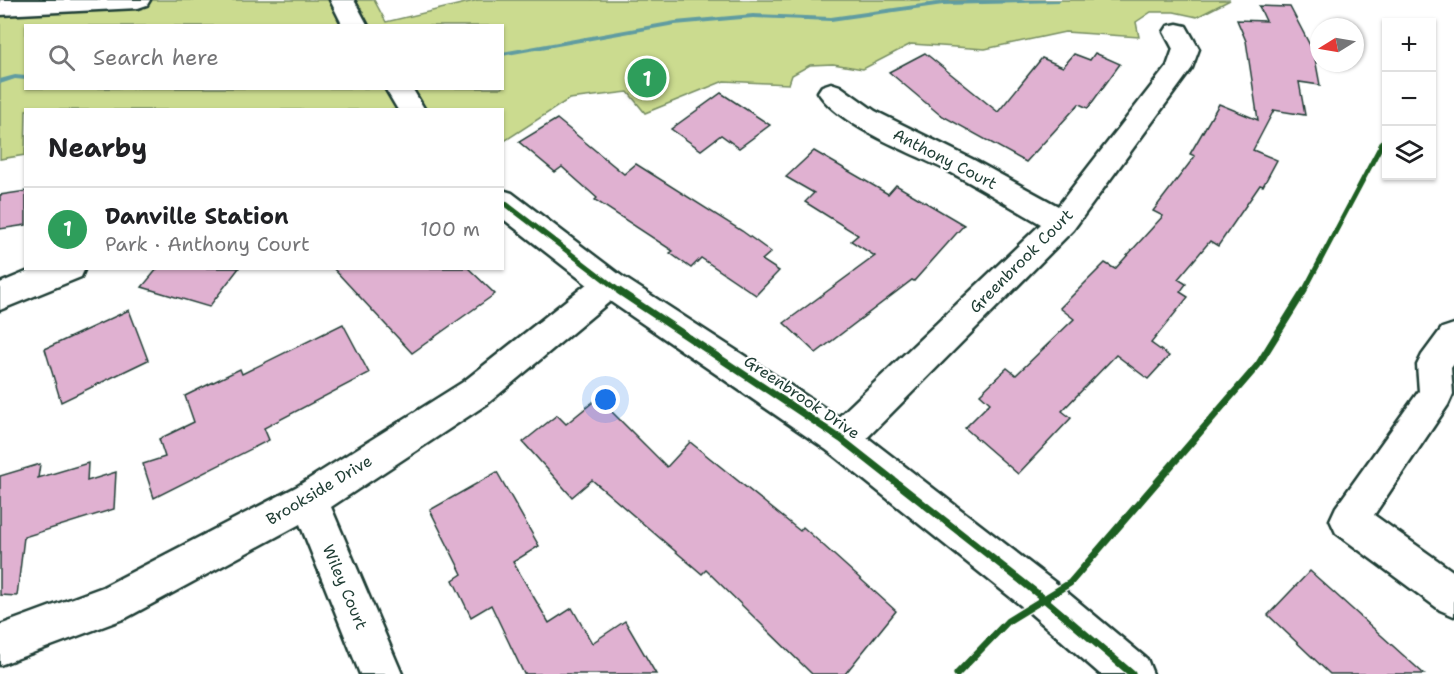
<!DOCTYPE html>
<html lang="en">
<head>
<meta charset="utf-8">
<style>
  :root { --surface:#fff; --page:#f6f6f6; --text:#202124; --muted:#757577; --line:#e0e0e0; --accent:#1f3d34 }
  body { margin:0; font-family:"Shantell Sans",sans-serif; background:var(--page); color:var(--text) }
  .controls { position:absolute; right:18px; top:18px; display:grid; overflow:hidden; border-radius:0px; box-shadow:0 2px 4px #0004 }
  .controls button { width:54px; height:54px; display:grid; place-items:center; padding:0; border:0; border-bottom:2px solid var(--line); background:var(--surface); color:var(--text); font:30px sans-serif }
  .compass { position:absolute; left:1310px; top:18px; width:54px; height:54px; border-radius:50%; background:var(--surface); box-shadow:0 2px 4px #0004; rotate:259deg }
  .you { position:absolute; left:606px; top:400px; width:21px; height:21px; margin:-15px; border:4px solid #fff; border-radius:50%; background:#1a73e8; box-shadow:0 0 0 9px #1a73e833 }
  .badge { display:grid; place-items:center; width:39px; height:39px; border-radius:50%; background:var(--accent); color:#fff; font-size:20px; font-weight:700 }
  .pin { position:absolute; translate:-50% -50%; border:3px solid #fff; box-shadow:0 2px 6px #0006 }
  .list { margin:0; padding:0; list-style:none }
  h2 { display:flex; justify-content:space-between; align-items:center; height:78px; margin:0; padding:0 24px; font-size:26px }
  h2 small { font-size:20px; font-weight:400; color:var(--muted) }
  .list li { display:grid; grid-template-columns:39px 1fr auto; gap:18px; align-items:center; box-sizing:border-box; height:84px; padding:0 24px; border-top:2px solid var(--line) }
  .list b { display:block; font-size:22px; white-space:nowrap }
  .list p { margin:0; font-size:20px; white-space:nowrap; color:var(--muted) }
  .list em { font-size:20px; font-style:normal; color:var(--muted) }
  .icon { flex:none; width:33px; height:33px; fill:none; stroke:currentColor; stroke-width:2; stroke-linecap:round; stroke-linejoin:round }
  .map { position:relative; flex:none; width:1454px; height:674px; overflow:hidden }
  .search { position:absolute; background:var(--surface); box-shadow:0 2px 4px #0004; left:24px; top:24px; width:480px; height:66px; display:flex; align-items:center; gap:15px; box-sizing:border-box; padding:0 21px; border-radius:0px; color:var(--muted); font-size:22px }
  .panel { position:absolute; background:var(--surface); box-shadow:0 2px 4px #0004; left:24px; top:108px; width:480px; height:162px; border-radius:0px }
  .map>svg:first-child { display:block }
  .green { fill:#cbdb8f; stroke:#758c62; stroke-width:1.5; fill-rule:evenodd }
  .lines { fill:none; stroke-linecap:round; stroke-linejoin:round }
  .stream { fill:#609ca1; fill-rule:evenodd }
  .building { fill:#e0b1d1; stroke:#1f3d34; stroke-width:1.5 }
  .street-casing { stroke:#1f3d34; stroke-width:5 }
  .secondary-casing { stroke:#1f3d34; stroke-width:5 }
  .street { fill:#fff; fill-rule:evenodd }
  .secondary { fill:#fff; fill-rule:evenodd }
  .cycleway-far1-casing { stroke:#fff; stroke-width:8 }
  .cycleway-casing { stroke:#fff; stroke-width:10 }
  .cycleway-far1 { stroke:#1b5e20; stroke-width:5 }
  .cycleway { stroke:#1b5e20; stroke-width:7 }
  .labels { text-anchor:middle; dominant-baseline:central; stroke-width:4.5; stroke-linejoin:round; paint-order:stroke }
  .street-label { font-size:16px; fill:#1f3d34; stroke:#fff }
</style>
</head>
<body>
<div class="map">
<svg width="1454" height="674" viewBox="0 0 1454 674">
  <rect width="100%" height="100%" fill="#fff"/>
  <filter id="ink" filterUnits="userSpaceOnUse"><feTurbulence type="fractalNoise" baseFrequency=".0167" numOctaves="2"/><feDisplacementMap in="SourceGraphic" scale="12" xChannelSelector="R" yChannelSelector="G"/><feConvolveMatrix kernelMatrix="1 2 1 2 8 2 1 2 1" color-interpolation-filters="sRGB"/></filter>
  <g filter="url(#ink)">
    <path class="green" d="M0,0H374L386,22L478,0H1230L1197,17L1174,12H1151L1136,22L1139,37L1065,32L985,49L911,44L863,69L833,64L810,65L792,75L789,84L724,81L645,113L628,92L569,99L503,142L502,110H26L25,155L0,159ZM26,26H502V88H26Z"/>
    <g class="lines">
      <g class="stream">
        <polygon points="979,0 1062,0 1059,2 943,5 831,21 753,18 675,25 502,56 502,52 675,21 753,14 831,17 943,1"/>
        <polygon points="15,75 26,76 26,80 15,79 0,84 0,79"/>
      </g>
    </g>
    <g class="building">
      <polygon points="1259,6 1290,7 1314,53 1320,85 1299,82 1305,115 1274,110 1253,150 1277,160 1263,186 1260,185 1218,246 1210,241 1178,279 1186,284 1180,292 1188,297 1151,343 1169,356 1148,379 1116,355 1062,411 1071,418 1018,474 965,428 990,403 980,394 1007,368 1016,375 1074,319 1060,308 1105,263 1115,269 1163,216 1153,211 1195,156 1190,154 1219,104 1258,120 1246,41 1237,20 1266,21"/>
      <polygon points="925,53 998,112 1042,58 1063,67 1074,54 1090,60 1095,53 1120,64 1088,108 1079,104 1026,162 939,114 889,72"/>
      <polygon points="721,93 770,125 739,148 721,135 701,150 671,129"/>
      <polygon points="557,119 624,174 636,164 742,231 771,252 762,260 779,271 756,295 701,258 691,268 670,253 673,251 595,200 597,198 562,167 555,172 519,142"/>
      <polygon points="814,151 888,194 896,185 964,225 914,281 912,280 816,353 784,323 875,256 851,241 858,235 805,202 814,193 786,177"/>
      <polygon points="26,191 26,225 0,229 0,195"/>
      <polygon points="158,268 239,268 209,307 142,287"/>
      <polygon points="333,268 468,268 495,294 412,353"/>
      <polygon points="129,310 148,360 61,402 45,349"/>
      <polygon points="343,324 369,373 264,428 269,440 154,498 143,464 165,457 159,439 194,422 185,396 240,369 242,374"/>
      <polygon points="598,398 667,467 690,442 800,531 803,527 896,611 845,674 812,674 706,570 702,574 592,480 572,497 523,442 557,415 566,424"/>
      <polygon points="88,463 87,481 116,472 114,509 24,537 17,596 0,595 0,476 40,464 38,478"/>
      <polygon points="497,472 539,546 513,562 549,623 572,608 592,643 625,621 656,674 524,674 491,605 471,617 453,580 462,574 430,510"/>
      <polygon points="1310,571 1424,674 1330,674 1268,615"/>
    </g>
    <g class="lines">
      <g class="street-casing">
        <g id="street">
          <polygon points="0,0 150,0 147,5 138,8 0,15"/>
          <path d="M1177,24L1186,26L1199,49L1192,68L1073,230L854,451L841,455L828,451L823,439L828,427L1041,224C1011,207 982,189 952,173C916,154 838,126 818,92L822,86L831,83L840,86L875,111L972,159L1058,206L1167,66L1173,49L1164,32L1168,26Z"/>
          <polygon points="36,268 85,268 81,277 0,310 0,283"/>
          <polygon points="609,271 620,275 625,284 620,293 487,404 331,507 402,674 360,674 300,524 126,618 0,665 0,625 103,587 296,487 463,382 598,275"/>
          <polygon points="1454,324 1454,364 1451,368 1453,394 1448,405 1374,515 1454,572 1454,616 1440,610 1336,533 1330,520 1336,507 1419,391 1417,365 1422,355 1442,328"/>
        </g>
      </g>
      <g class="secondary-casing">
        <g id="secondary">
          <polygon points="330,0 354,0 368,26 343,26"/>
          <polygon points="385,88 412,88 425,110 398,110"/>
          <polygon points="502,190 512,193 620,275 854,427 1057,584 1147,659 1153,674 1100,674 1029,612 828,451 598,293 502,218"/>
        </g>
      </g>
      <use href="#street" class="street"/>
      <use href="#secondary" class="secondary"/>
      <g class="cycleway-far1-casing">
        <g id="cycleway-far1">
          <polyline points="502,201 622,293"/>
          <polyline points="1303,293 1386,136"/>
        </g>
      </g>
      <g class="cycleway-casing">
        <g id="cycleway">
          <polyline points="619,291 841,439 1043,598 1132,674"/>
          <polyline points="957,674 1008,621 1070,583 1258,365 1304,291"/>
        </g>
      </g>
      <use href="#cycleway-far1" class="cycleway-far1"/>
      <use href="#cycleway" class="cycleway"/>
    </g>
  </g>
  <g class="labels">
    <g class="street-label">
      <text transform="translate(945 159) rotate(27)">Anthony Court</text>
      <text transform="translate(1021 261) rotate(-45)">Greenbrook Court</text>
      <text transform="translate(802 397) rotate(34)">Greenbrook Drive</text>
      <text transform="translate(319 490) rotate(-31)">Brookside Drive</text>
      <text transform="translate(345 587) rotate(67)">Wiley Court</text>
    </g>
  </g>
</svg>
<div class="controls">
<button>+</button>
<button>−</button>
<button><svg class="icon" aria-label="layers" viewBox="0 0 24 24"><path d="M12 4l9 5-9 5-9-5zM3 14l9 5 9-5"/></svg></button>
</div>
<svg class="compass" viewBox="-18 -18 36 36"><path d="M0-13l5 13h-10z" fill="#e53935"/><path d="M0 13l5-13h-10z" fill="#757577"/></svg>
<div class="you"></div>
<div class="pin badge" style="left:647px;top:78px;background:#2e9e5b">1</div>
<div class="search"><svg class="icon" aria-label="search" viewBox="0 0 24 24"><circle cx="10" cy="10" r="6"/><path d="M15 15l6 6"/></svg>Search here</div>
<section class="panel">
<h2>Nearby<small></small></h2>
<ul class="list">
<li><span class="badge" style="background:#2e9e5b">1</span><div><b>Danville Station</b><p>Park · Anthony Court</p></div><em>100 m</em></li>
</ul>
</section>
</div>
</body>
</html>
